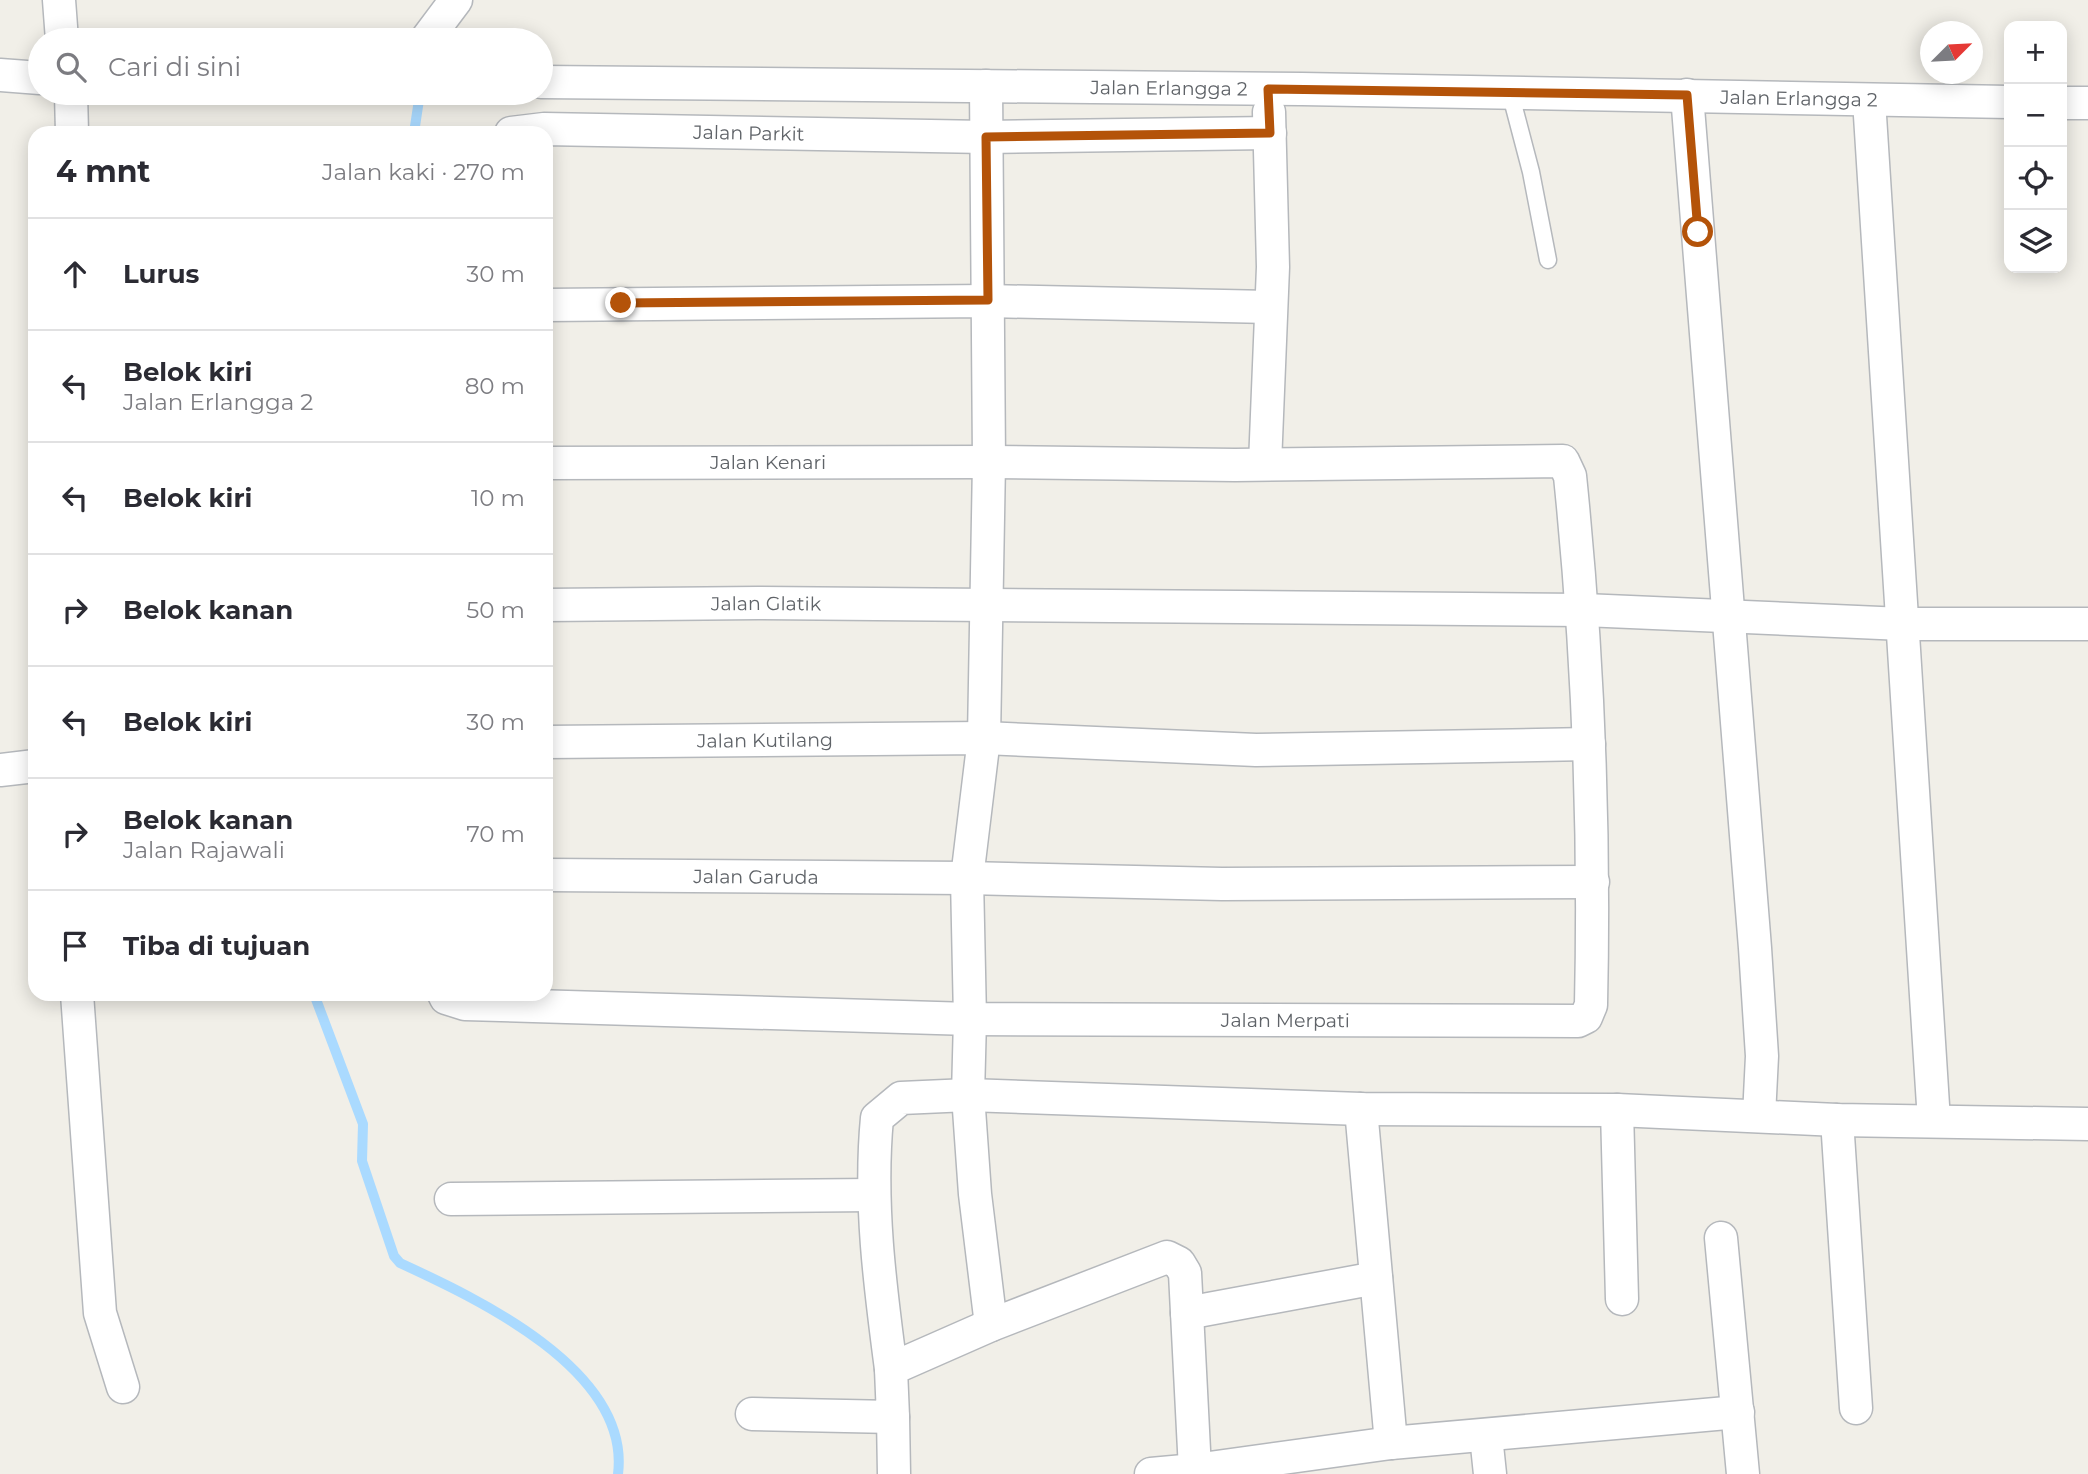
<!DOCTYPE html>
<html lang="id">
<head>
<meta charset="utf-8">
<style>
  :root { --surface:#fff; --page:#f2f2f3; --text:#2b2b33; --muted:#7c7c81; --line:#e1e1e2 }
  body { margin:0; font-family:Montserrat,sans-serif; background:var(--page); color:var(--text) }
  .controls { position:absolute; right:21px; top:21px; display:grid; overflow:hidden; border-radius:14px; box-shadow:0 4px 18px #0003 }
  .controls button { width:63px; height:63px; display:grid; place-items:center; padding:0; border:0; border-bottom:2px solid var(--line); background:var(--surface); color:var(--text); font:35px sans-serif }
  .compass { position:absolute; left:1920px; top:21px; width:63px; height:63px; border-radius:50%; background:var(--surface); box-shadow:0 4px 18px #0003; rotate:66deg }
  .stop { position:absolute; width:21px; height:21px; margin:-16px; border:5px solid #b45309; border-radius:50%; background:#fff }
  .stop.end { background:#b45309; border-color:#fff; box-shadow:0 2px 7px #0008 }
  .list { margin:0; padding:0; list-style:none }
  h2 { display:flex; justify-content:space-between; align-items:center; height:91px; margin:0; padding:0 28px; font-size:30px }
  h2 small { font-size:23px; font-weight:400; color:var(--muted) }
  .list li { display:grid; grid-template-columns:46px 1fr auto; gap:21px; align-items:center; box-sizing:border-box; height:112px; padding:0 28px; border-top:2px solid var(--line) }
  .list b { display:block; font-size:26px; white-space:nowrap }
  .list p { margin:0; font-size:23px; white-space:nowrap; color:var(--muted) }
  .list em { font-size:23px; font-style:normal; color:var(--muted) }
  .icon { flex:none; width:38px; height:38px; fill:none; stroke:currentColor; stroke-width:2; stroke-linecap:round; stroke-linejoin:round }
  .map { position:relative; flex:none; width:2088px; height:1474px; overflow:hidden }
  .search { position:absolute; background:var(--surface); box-shadow:0 4px 18px #0003; left:28px; top:28px; width:525px; height:77px; display:flex; align-items:center; gap:18px; box-sizing:border-box; padding:0 24px; border-radius:38px; color:var(--muted); font-size:26px }
  .panel { position:absolute; background:var(--surface); box-shadow:0 4px 18px #0003; left:28px; top:126px; width:525px; height:875px; border-radius:21px }
  .map>svg:first-child { display:block }
  .lines { fill:none; stroke-linecap:round; stroke-linejoin:round }
  .stream { stroke:#aadaff; stroke-width:10 }
  .lane-casing { stroke:#b5b8bc; stroke-width:19 }
  .street-casing { stroke:#b5b8bc; stroke-width:35 }
  .lane { stroke:#fff; stroke-width:16 }
  .street { stroke:#fff; stroke-width:32 }
  .route { stroke:#b45309; stroke-width:9 }
  .labels { text-anchor:middle; dominant-baseline:central; stroke-width:6; stroke-linejoin:round; paint-order:stroke }
  .street-label { font-size:19px; fill:#5f6368; stroke:#fff }
</style>
</head>
<body>
<div class="map">
<svg width="2088" height="1474" viewBox="0 0 2088 1474">
  <rect width="100%" height="100%" fill="#f1efe8"/>
  <g class="lines">
    <g class="stream">
      <polyline points="414,133 420,93"/>
      <path d="M314,994L363,1124L362,1161L394,1256L400,1263C476,1298 631,1370 618,1474"/>
    </g>
    <g class="lane-casing">
      <polyline id="lane" points="1510,92 1531,172 1548,260"/>
    </g>
    <g class="street-casing">
      <g id="street">
        <polyline points="59,0 62,40"/>
        <polyline points="426,40 456,0"/>
        <polyline points="0,75 40,78"/>
        <path id="s1" d="M541,82L1302,89L2009,102"/>
        <polyline points="986,86 989,462 984,738 967,878 970,1019 968,1095 975,1194 991,1325"/>
        <polyline points="71,93 72,133"/>
        <polyline points="1687,95 1755,948 1762,1056 1759,1116"/>
        <polyline points="1869,100 1934,1121"/>
        <polyline points="2062,103 2088,103"/>
        <path id="s2" d="M511,133L544,129L986,137L1270,133"/>
        <polyline points="546,305 988,301 1270,307"/>
        <polyline points="1265,464 1273,267 1269,112"/>
        <path id="s3" d="M546,605L758,603L1584,610L1903,624H2088"/>
        <path id="s4" d="M546,742L984,738L1256,750L1589,744"/>
        <polyline points="0,770 35,766"/>
        <path id="s5" d="M546,875L967,878L1222,884L1593,882"/>
        <polyline points="77,994 100,1313 123,1387"/>
        <path id="s6" d="M444,994L446,998L465,1004L970,1019L1578,1021L1586,1017L1591,1005C1595,828 1588,652 1570,476L1563,461L1235,465L989,462L546,463"/>
        <polyline points="1361,1109 1391,1443"/>
        <polyline points="1617,1110 1622,1299"/>
        <polyline points="1837,1120 1856,1408"/>
        <polyline points="451,1199 873,1195"/>
        <polyline points="1721,1238 1743,1474"/>
        <polyline points="1187,1313 1376,1278"/>
        <path d="M891,1369C880,1286 869,1202 877,1118L901,1098L968,1095L1361,1109L1617,1110L1837,1120L2088,1124"/>
        <polyline points="752,1414 893,1417 891,1369 991,1325 1167,1257 1179,1263 1185,1273 1195,1470 1391,1443 1738,1412"/>
        <polyline points="893,1417 894,1474"/>
        <polyline points="1486,1436 1490,1474"/>
        <polyline points="1151,1474 1195,1470 1195,1474"/>
      </g>
    </g>
    <use href="#lane" class="lane"/>
    <use href="#street" class="street"/>
  </g>
  <g class="lines">
    <polyline class="route" points="621,303 988,300 986,137 1270,133 1268,89 1687,95 1698,232"/>
  </g>
  <g class="labels">
    <g class="street-label">
      <text stroke="none"><textPath href="#s1" startOffset="628">Jalan Erlangga 2</textPath></text>
      <text stroke="none"><textPath href="#s1" startOffset="1258">Jalan Erlangga 2</textPath></text>
      <text stroke="none"><textPath href="#s2" startOffset="238">Jalan Parkit</textPath></text>
      <text x="768" y="462">Jalan Kenari</text>
      <text stroke="none"><textPath href="#s3" startOffset="220">Jalan Glatik</textPath></text>
      <text stroke="none"><textPath href="#s4" startOffset="219">Jalan Kutilang</textPath></text>
      <text stroke="none"><textPath href="#s5" startOffset="210">Jalan Garuda</textPath></text>
      <text stroke="none"><textPath href="#s6" startOffset="845">Jalan Merpati</textPath></text>
    </g>
  </g>
</svg>
<div class="controls">
<button>+</button>
<button>−</button>
<button><svg class="icon" aria-label="locate" viewBox="0 0 24 24"><circle cx="12" cy="12" r="6"/><path d="M12 2v4M12 18v4M2 12h4M18 12h4"/></svg></button>
<button><svg class="icon" aria-label="layers" viewBox="0 0 24 24"><path d="M12 4l9 5-9 5-9-5zM3 14l9 5 9-5"/></svg></button>
</div>
<svg class="compass" viewBox="-18 -18 36 36"><path d="M0-13l5 13h-10z" fill="#e53935"/><path d="M0 13l5-13h-10z" fill="#7c7c81"/></svg>
<div class="stop" style="left:1698px;top:232px"></div>
<div class="stop end" style="left:621px;top:303px"></div>
<div class="search"><svg class="icon" aria-label="search" viewBox="0 0 24 24"><circle cx="10" cy="10" r="6"/><path d="M15 15l6 6"/></svg>Cari di sini</div>
<section class="panel">
<h2>4 mnt<small>Jalan kaki · 270 m</small></h2>
<ul class="list">
<li><svg class="icon" aria-label="ahead" viewBox="0 0 24 24"><path d="M12 20V5M6 11l6-6 6 6"/></svg><div><b>Lurus</b></div><em>30 m</em></li>
<li><svg class="icon" aria-label="left" viewBox="0 0 24 24"><path d="M17 20v-9H6M10 6l-5 5 5 5"/></svg><div><b>Belok kiri</b><p>Jalan Erlangga 2</p></div><em>80 m</em></li>
<li><svg class="icon" aria-label="left" viewBox="0 0 24 24"><path d="M17 20v-9H6M10 6l-5 5 5 5"/></svg><div><b>Belok kiri</b></div><em>10 m</em></li>
<li><svg class="icon" aria-label="right" viewBox="0 0 24 24"><path d="M7 20v-9h11M14 6l5 5-5 5"/></svg><div><b>Belok kanan</b></div><em>50 m</em></li>
<li><svg class="icon" aria-label="left" viewBox="0 0 24 24"><path d="M17 20v-9H6M10 6l-5 5 5 5"/></svg><div><b>Belok kiri</b></div><em>30 m</em></li>
<li><svg class="icon" aria-label="right" viewBox="0 0 24 24"><path d="M7 20v-9h11M14 6l5 5-5 5"/></svg><div><b>Belok kanan</b><p>Jalan Rajawali</p></div><em>70 m</em></li>
<li><svg class="icon" aria-label="arrive" viewBox="0 0 24 24"><path d="M6 21V4h12l-3 4 3 4H6"/></svg><div><b>Tiba di tujuan</b></div></li>
</ul>
</section>
</div>
</body>
</html>
